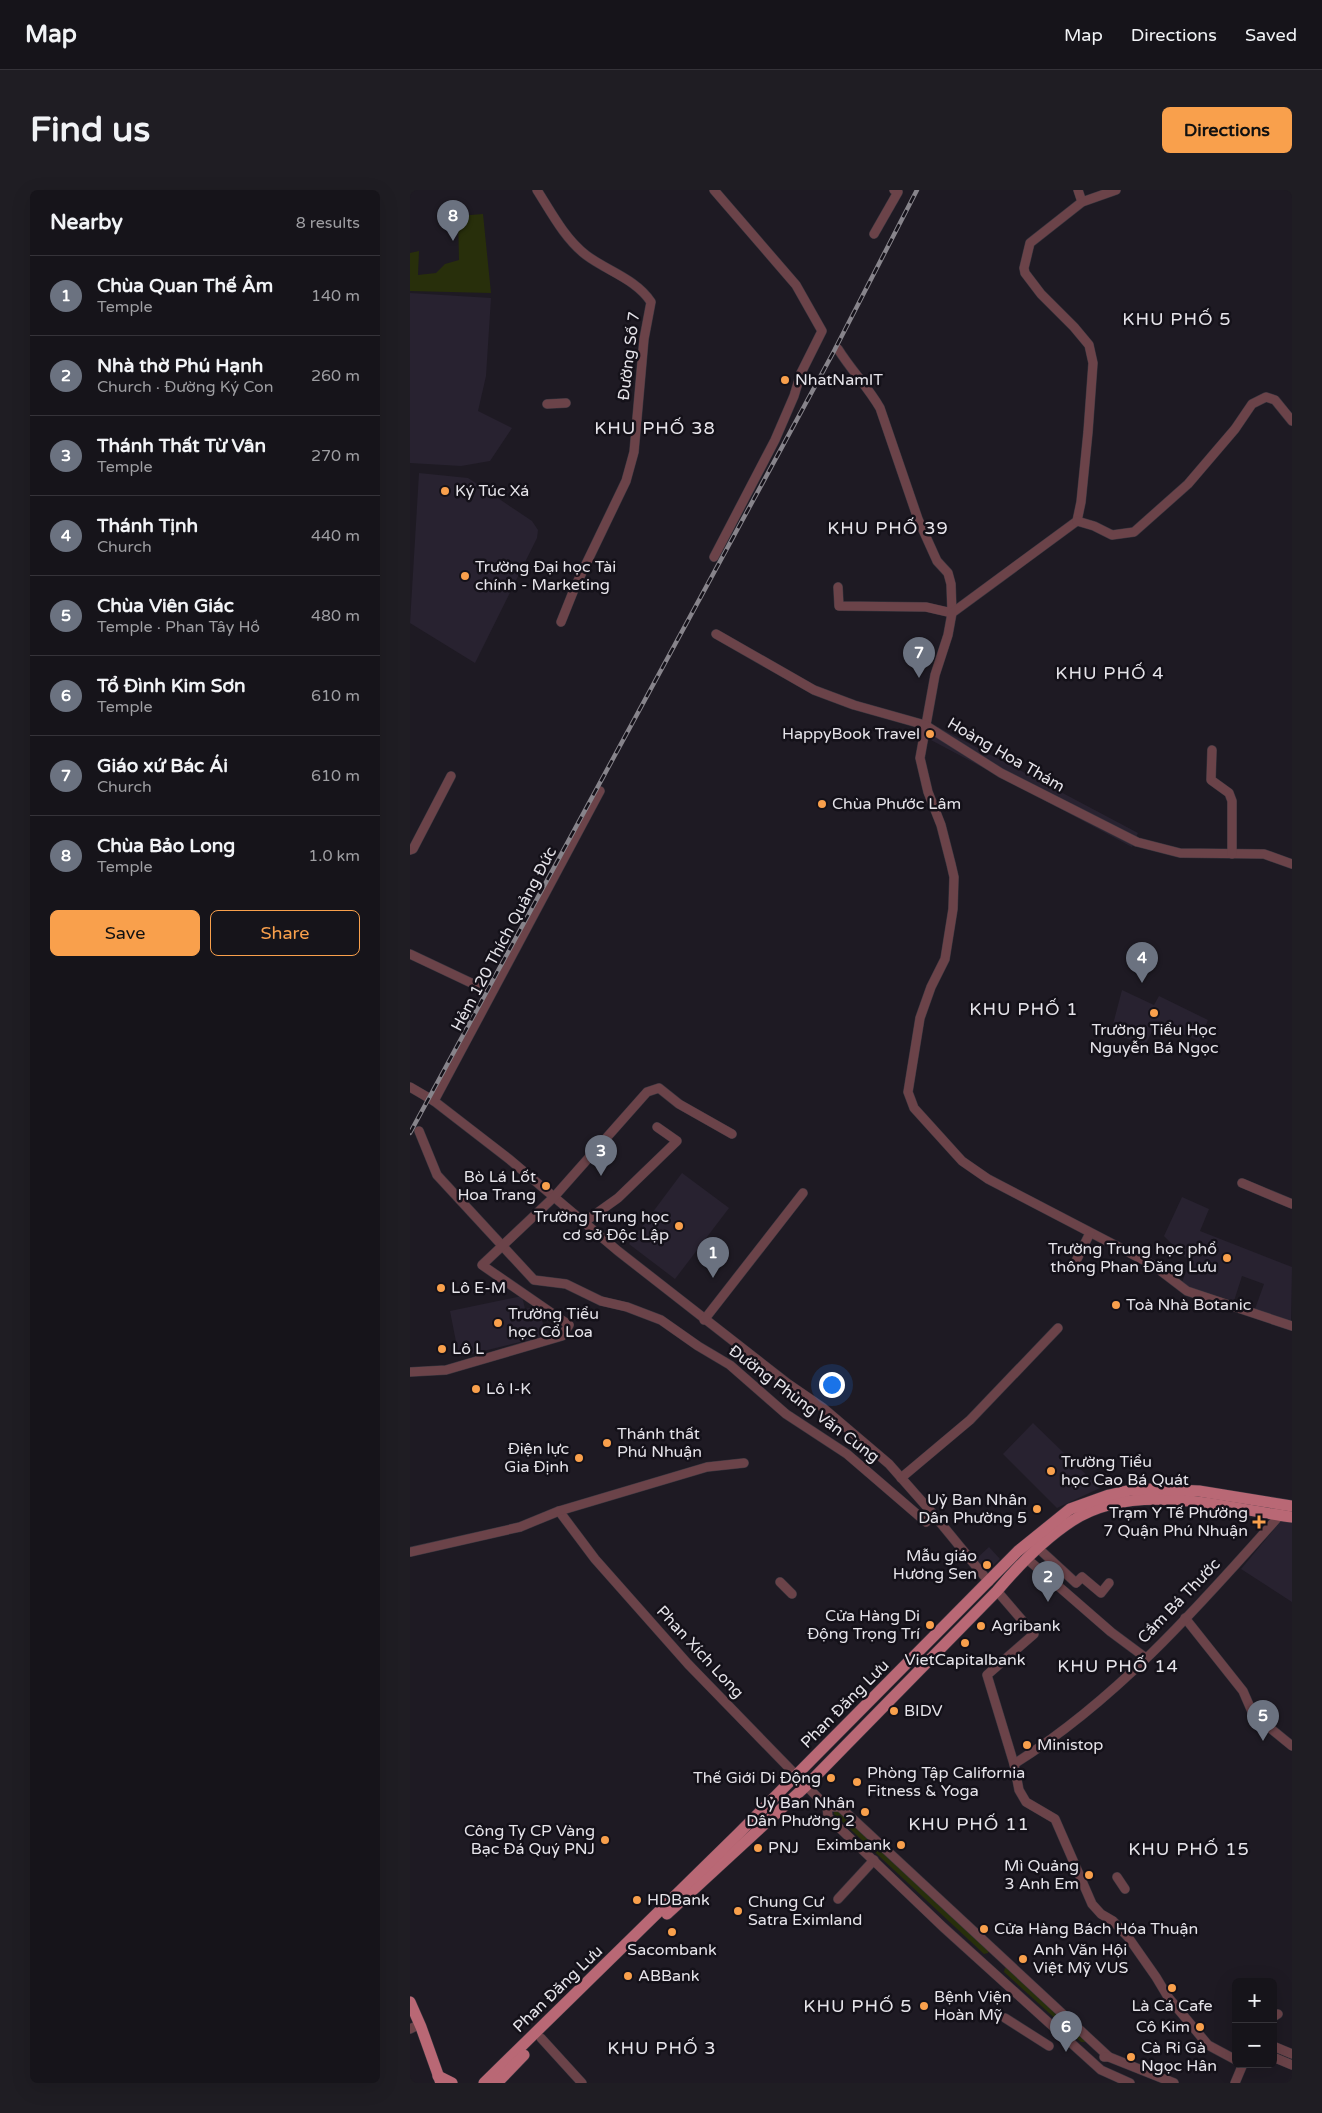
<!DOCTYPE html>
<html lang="en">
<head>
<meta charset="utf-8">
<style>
  :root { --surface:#16141a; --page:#1f1d23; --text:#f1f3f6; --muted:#9e9ea2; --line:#353339; --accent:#f9a04c }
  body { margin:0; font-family:"Varela Round",sans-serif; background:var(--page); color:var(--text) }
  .controls { position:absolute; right:15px; bottom:15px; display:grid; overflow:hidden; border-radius:8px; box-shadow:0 5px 20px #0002 }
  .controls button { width:45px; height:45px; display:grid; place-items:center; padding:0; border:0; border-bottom:1px solid var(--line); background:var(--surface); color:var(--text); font:25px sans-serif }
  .you { position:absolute; left:421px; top:1194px; width:18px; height:18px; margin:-12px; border:4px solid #fff; border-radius:50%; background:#1a73e8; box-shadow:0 0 0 8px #1a73e833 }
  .badge { display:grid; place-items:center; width:32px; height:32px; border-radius:50%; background:var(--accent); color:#fff; font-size:16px; font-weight:700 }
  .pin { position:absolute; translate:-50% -41px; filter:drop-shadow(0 1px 2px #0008) }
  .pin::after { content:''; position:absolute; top:26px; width:18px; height:15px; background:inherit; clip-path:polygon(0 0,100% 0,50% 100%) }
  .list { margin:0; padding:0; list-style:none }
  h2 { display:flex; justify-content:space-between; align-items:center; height:65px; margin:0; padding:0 20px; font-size:21px }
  h2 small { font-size:16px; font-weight:400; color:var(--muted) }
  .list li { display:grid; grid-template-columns:32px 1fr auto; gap:15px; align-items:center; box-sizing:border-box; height:80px; padding:0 20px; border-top:1px solid var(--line) }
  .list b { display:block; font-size:19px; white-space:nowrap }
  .list p { margin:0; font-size:16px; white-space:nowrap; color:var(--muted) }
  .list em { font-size:16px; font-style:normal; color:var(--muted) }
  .actions { display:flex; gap:10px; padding:15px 20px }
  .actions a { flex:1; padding:11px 0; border:1px solid var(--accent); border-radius:8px; text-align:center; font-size:18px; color:var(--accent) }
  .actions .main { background:var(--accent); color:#111 }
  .map { position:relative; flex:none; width:882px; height:1893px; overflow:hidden; border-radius:8px }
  header { display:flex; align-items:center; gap:30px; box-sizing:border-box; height:70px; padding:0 25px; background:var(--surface); border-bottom:1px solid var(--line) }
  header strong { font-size:24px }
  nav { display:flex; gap:28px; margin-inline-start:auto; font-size:18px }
  .intro { display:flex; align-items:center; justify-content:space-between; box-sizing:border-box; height:120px; padding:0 30px }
  h1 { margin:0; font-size:35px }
  .button { padding:12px 22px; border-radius:8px; background:var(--accent); color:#111; font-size:18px; font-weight:700 }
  main { display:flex; gap:30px; padding:0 30px }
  aside { flex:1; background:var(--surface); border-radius:8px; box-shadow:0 5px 20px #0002 }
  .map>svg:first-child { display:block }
  .built { fill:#282230 }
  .green { fill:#282f0b }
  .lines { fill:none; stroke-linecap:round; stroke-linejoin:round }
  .minor-casing { stroke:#3a363f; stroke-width:10 }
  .major-casing { stroke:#3a363f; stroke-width:12 }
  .minor { stroke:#6b4349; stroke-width:9 }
  .major { stroke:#b96875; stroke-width:11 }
  .rail-casing { stroke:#87848b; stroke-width:4.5 }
  .rail { stroke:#141119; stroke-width:2.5; stroke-dasharray:8; stroke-linecap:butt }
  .poi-dot { fill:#f9a04c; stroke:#141119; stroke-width:2 }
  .labels { text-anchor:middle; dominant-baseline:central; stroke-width:5; stroke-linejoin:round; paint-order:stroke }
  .street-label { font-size:16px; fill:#e6e4ea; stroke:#141119 }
  .poi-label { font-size:16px; fill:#e6e4ea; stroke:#141119; text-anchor:start }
  .neighbourhood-label { font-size:18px; letter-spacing:1px; fill:#e6e4ea; stroke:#141119 }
</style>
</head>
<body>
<header>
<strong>Map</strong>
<nav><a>Map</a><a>Directions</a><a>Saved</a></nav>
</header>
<div class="intro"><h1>Find us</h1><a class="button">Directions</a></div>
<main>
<aside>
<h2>Nearby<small>8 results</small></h2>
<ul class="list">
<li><span class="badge" style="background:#6b7280">1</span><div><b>Chùa Quan Thế Âm</b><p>Temple</p></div><em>140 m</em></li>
<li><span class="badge" style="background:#6b7280">2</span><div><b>Nhà thờ Phú Hạnh</b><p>Church · Đường Ký Con</p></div><em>260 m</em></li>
<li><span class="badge" style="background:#6b7280">3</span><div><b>Thánh Thất Từ Vân</b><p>Temple</p></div><em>270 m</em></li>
<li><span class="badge" style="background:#6b7280">4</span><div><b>Thánh Tịnh</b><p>Church</p></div><em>440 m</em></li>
<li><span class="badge" style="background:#6b7280">5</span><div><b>Chùa Viên Giác</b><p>Temple · Phan Tây Hồ</p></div><em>480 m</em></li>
<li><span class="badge" style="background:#6b7280">6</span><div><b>Tổ Đình Kim Sơn</b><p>Temple</p></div><em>610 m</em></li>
<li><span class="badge" style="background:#6b7280">7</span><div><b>Giáo xứ Bác Ái</b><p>Church</p></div><em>610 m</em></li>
<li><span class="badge" style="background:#6b7280">8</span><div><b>Chùa Bảo Long</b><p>Temple</p></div><em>1.0 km</em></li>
</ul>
<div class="actions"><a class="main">Save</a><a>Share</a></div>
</aside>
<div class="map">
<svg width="882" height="1893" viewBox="0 0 882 1893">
  <rect width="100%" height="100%" fill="#1e1a23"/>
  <g class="built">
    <polygon points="0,103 81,108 76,186 68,221 102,238 80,271 51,276 0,273"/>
    <polygon points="9,283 58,288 122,331 128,340 127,348 65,473 0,433"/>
    <polygon points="528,537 728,643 722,657 521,550"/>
    <polygon points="712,800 744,815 749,806 798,830 789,851 746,833 735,856 701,842"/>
    <polygon points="272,983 319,1018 265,1089 219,1054"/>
    <polygon points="772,1007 799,1019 790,1041 882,1077 881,1131 845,1119 854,1094 832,1086 824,1111 781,1098 772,1092 780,1072 754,1046"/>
    <polygon points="112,1106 115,1119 126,1117 138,1145 49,1167 40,1121"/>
    <polygon points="623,1233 690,1298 647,1318 593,1264"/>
    <polygon points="871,1331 882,1332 882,1412 831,1379"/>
    <polygon points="579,1357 590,1369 577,1381 566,1369"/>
  </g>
  <g class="green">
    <polygon points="73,24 81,103 0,101 0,63 9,61 8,85 26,83 35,74 49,70 48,26"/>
    <polygon points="427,1619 579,1761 578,1763 574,1764 424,1624 424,1621"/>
    <polygon points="595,1778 598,1778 676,1848 675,1852 671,1852 594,1782"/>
  </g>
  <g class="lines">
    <g class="minor-casing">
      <g id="minor">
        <path d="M127,0C141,22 155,49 176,65C197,81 226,89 241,112L234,149L224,262L216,291L165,397L151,432"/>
        <polyline points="668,0 672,12"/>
        <polyline points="464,44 488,2 484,0"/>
        <path d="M428,159C441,180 458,197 470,218L508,329L527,371L538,383L541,394L542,423L516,417L429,416L428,397"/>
        <polyline points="137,214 156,213"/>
        <polyline points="667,331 542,423 538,445 525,485 510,568 518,602 531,635 541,674 544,687 543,719 535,769 521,797 510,828 498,902 504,918 552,971 578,989 743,1075 777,1101 882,1136"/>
        <polyline points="667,331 671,312 678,242 683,173 679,155 664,137 631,104 615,83 614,78 620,53 672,12 706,0"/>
        <polyline points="667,331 684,336 702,345 724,342 778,294 825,239 842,214 856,207 865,210 882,231"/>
        <polyline points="304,367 365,250 384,206 391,183 412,141 386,95 304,0"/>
        <polyline points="306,444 404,500 444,515 515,535 591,583 727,652 770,663 854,664 882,674"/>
        <polyline points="802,560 801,590 819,603 822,611 822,664"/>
        <polyline points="0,660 3,659 41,586"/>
        <polyline points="0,764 74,799"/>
        <polyline points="0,897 24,911 99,969 208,1061 377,1193 412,1217 479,1274 524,1325 579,1392"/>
        <polyline points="24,911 190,601"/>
        <polyline points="9,941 27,985 124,1090 156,1094 191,1111 217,1117 251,1130 288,1156 320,1175 376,1224 437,1264 516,1332 524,1325"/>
        <polyline points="832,993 882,1014"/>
        <polyline points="173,1033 208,1008 267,951 247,937"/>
        <polyline points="663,1077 680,1043"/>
        <polyline points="294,1130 393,1003"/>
        <polyline points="0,1182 36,1180 152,1146 159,1135 72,1075 144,1007 237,902 249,898 269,914 322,944"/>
        <polyline points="491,1288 560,1230 648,1138"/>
        <polyline points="149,1321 185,1369 278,1474 417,1617 418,1627 533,1737 691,1880 720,1893"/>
        <polyline points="628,1358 666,1393 672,1387 691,1403 699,1393"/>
        <polyline points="0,1362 110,1337 149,1321 297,1277 334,1273"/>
        <polyline points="616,1368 701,1442 736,1468"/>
        <polyline points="370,1392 382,1404"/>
        <polyline points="587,1401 624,1444 577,1485 604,1574 609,1600 616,1612 645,1629 682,1714 691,1724 703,1731 718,1747 746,1787 758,1807 798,1855 826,1870"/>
        <polyline points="775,1428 833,1501 843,1524 882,1556"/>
        <path d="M604,1574C707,1510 790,1415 870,1325L871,1321"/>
        <polyline points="417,1617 430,1617 699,1867"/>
        <polyline points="707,1687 715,1699"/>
        <polyline points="428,1709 464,1670"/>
        <polyline points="863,1827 868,1824"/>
        <polyline points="595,1828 639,1856"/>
        <polyline points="0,1839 10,1834"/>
        <polyline points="131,1848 172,1893"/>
        <polyline points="863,1856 882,1864"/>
        <polyline points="694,1867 699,1867 764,1893"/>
        <polyline points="863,1867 882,1875"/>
        <polyline points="825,1893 833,1874"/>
      </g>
    </g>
    <g class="major-casing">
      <g id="major">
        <path d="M257,1724L396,1596L587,1401C609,1375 633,1350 662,1331C724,1290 814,1318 882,1327"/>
        <polyline points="0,1812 11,1837 31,1893"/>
        <polyline points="28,1886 42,1893"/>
        <polyline points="74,1893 329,1643 608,1361 660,1319 699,1305 721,1300 742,1299 789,1301 882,1316"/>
        <polyline points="87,1893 114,1865"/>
      </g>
    </g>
    <use href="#minor" class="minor"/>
    <use href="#major" class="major"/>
    <g class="rail-casing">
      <polyline id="rail" points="0,943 423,163 507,0"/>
    </g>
    <use href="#rail" class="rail"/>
  </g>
  <g class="poi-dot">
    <circle cx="375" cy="190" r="5"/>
    <circle cx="35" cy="301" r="5"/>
    <circle cx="55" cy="386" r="5"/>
    <circle cx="520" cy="544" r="5"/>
    <circle cx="412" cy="614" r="5"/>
    <circle cx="744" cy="823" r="5"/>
    <circle cx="136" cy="996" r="5"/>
    <circle cx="269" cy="1036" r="5"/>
    <circle cx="817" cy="1068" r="5"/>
    <circle cx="31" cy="1098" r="5"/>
    <circle cx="706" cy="1115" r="5"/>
    <circle cx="88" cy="1133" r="5"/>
    <circle cx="32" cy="1159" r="5"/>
    <circle cx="66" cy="1199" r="5"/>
    <circle cx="197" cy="1253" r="5"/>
    <circle cx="169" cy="1268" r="5"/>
    <circle cx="641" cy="1281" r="5"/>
    <circle cx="627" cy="1319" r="5"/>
    <path d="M846.5 1324.5h5v5h5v5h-5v5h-5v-5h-5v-5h5z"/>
    <circle cx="577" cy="1375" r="5"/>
    <circle cx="520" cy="1435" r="5"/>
    <circle cx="571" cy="1436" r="5"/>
    <circle cx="555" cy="1453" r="5"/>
    <circle cx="484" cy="1521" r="5"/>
    <circle cx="617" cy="1555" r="5"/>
    <circle cx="421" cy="1588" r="5"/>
    <circle cx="447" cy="1592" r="5"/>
    <circle cx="455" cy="1622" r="5"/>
    <circle cx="195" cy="1650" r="5"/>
    <circle cx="491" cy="1655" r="5"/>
    <circle cx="348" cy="1658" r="5"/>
    <circle cx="679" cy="1685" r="5"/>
    <circle cx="227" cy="1710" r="5"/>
    <circle cx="328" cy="1721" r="5"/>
    <circle cx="574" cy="1739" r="5"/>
    <circle cx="262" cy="1742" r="5"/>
    <circle cx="613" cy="1769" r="5"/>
    <circle cx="218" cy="1786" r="5"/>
    <circle cx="762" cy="1798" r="5"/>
    <circle cx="514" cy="1816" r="5"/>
    <circle cx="790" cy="1837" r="5"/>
    <circle cx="721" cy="1867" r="5"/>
  </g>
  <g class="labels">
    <g class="street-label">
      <text transform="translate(219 166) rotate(-83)">Đường Số 7</text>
      <text transform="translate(596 565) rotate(30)">Hoàng Hoa Thám</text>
      <text transform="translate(94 749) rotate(-62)">Hẻm 120 Thích Quảng Đức</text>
      <text transform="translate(394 1214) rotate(37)">Đường Phùng Văn Cung</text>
      <text transform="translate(769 1411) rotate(-46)">Cầm Bá Thước</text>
      <text transform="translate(290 1462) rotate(47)">Phan Xích Long</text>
      <text transform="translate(435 1514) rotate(-45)">Phan Đăng Lưu</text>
      <text transform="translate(148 1799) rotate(-44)">Phan Đăng Lưu</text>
    </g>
    <g class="poi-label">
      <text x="385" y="190">NhatNamIT</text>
      <text x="45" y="301">Ký Túc Xá</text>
      <text x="65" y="377">Trường Đại học Tài<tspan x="65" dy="18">chính - Marketing</tspan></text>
      <text x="510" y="544" text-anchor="end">HappyBook Travel</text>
      <text x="422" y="614">Chùa Phước Lâm</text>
      <text x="744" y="840" text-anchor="middle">Trường Tiểu Học<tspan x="744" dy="18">Nguyễn Bá Ngọc</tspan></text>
      <text x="126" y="987" text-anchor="end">Bò Lá Lốt<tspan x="126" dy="18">Hoa Trang</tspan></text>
      <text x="259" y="1027" text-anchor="end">Trường Trung học<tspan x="259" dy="18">cơ sở Độc Lập</tspan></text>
      <text x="807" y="1059" text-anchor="end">Trường Trung học phổ<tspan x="807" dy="18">thông Phan Đăng Lưu</tspan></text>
      <text x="41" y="1098">Lô E-M</text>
      <text x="716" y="1115">Toà Nhà Botanic</text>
      <text x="98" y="1124">Trường Tiểu<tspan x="98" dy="18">học Cổ Loa</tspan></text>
      <text x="42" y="1159">Lô L</text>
      <text x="76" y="1199">Lô I-K</text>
      <text x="207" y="1244">Thánh thất<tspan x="207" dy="18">Phú Nhuận</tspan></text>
      <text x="159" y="1259" text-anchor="end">Điện lực<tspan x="159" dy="18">Gia Định</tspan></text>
      <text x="651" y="1272">Trường Tiểu<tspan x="651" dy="18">học Cao Bá Quát</tspan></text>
      <text x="617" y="1310" text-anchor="end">Uỷ Ban Nhân<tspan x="617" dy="18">Dân Phường 5</tspan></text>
      <text x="838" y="1323" text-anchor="end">Trạm Y Tế Phường<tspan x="838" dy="18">7 Quận Phú Nhuận</tspan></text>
      <text x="567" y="1366" text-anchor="end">Mẫu giáo<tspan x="567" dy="18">Hương Sen</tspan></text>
      <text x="510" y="1426" text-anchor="end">Cửa Hàng Di<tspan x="510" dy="18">Động Trọng Trí</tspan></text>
      <text x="581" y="1436">Agribank</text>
      <text x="555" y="1470" text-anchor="middle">VietCapitalbank</text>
      <text x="494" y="1521">BIDV</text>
      <text x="627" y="1555">Ministop</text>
      <text x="457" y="1583">Phòng Tập California<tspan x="457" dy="18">Fitness &amp; Yoga</tspan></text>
      <text x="411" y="1588" text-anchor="end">Thế Giới Di Động</text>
      <text x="445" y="1613" text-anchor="end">Uỷ Ban Nhân<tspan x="445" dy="18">Dân Phường 2</tspan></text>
      <text x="185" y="1641" text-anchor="end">Công Ty CP Vàng<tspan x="185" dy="18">Bạc Đá Quý PNJ</tspan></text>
      <text x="481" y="1655" text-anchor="end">Eximbank</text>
      <text x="358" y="1658">PNJ</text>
      <text x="669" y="1676" text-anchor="end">Mì Quảng<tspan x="669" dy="18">3 Anh Em</tspan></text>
      <text x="237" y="1710">HDBank</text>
      <text x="338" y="1712">Chung Cư<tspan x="338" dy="18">Satra Eximland</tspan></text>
      <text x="584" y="1739">Cửa Hàng Bách Hóa Thuận</text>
      <text x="262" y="1760" text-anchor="middle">Sacombank</text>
      <text x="623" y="1760">Anh Văn Hội<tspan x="623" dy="18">Việt Mỹ VUS</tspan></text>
      <text x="228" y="1786">ABBank</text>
      <text x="524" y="1807">Bệnh Viện<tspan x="524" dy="18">Hoàn Mỹ</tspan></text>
      <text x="762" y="1816" text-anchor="middle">Là Cá Cafe</text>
      <text x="780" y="1837" text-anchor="end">Cô Kim</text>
      <text x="731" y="1858">Cà Ri Gà<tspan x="731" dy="18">Ngọc Hân</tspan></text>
    </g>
    <g class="neighbourhood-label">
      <text x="767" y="129">KHU PHỐ 5</text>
      <text x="245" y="238">KHU PHỐ 38</text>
      <text x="478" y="338">KHU PHỐ 39</text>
      <text x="700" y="483">KHU PHỐ 4</text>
      <text x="614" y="819">KHU PHỐ 1</text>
      <text x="708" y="1476">KHU PHỐ 14</text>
      <text x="559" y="1634">KHU PHỐ 11</text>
      <text x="779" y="1659">KHU PHỐ 15</text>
      <text x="448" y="1816">KHU PHỐ 5</text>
      <text x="252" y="1858">KHU PHỐ 3</text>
    </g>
  </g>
</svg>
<div class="controls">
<button>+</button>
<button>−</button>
</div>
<div class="you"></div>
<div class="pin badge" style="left:303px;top:1088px;background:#6b7280">1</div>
<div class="pin badge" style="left:638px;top:1412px;background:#6b7280">2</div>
<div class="pin badge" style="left:191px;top:986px;background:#6b7280">3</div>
<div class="pin badge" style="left:732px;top:793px;background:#6b7280">4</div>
<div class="pin badge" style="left:853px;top:1551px;background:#6b7280">5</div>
<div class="pin badge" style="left:656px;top:1862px;background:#6b7280">6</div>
<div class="pin badge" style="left:509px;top:488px;background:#6b7280">7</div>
<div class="pin badge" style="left:43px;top:51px;background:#6b7280">8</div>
</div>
</main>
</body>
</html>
